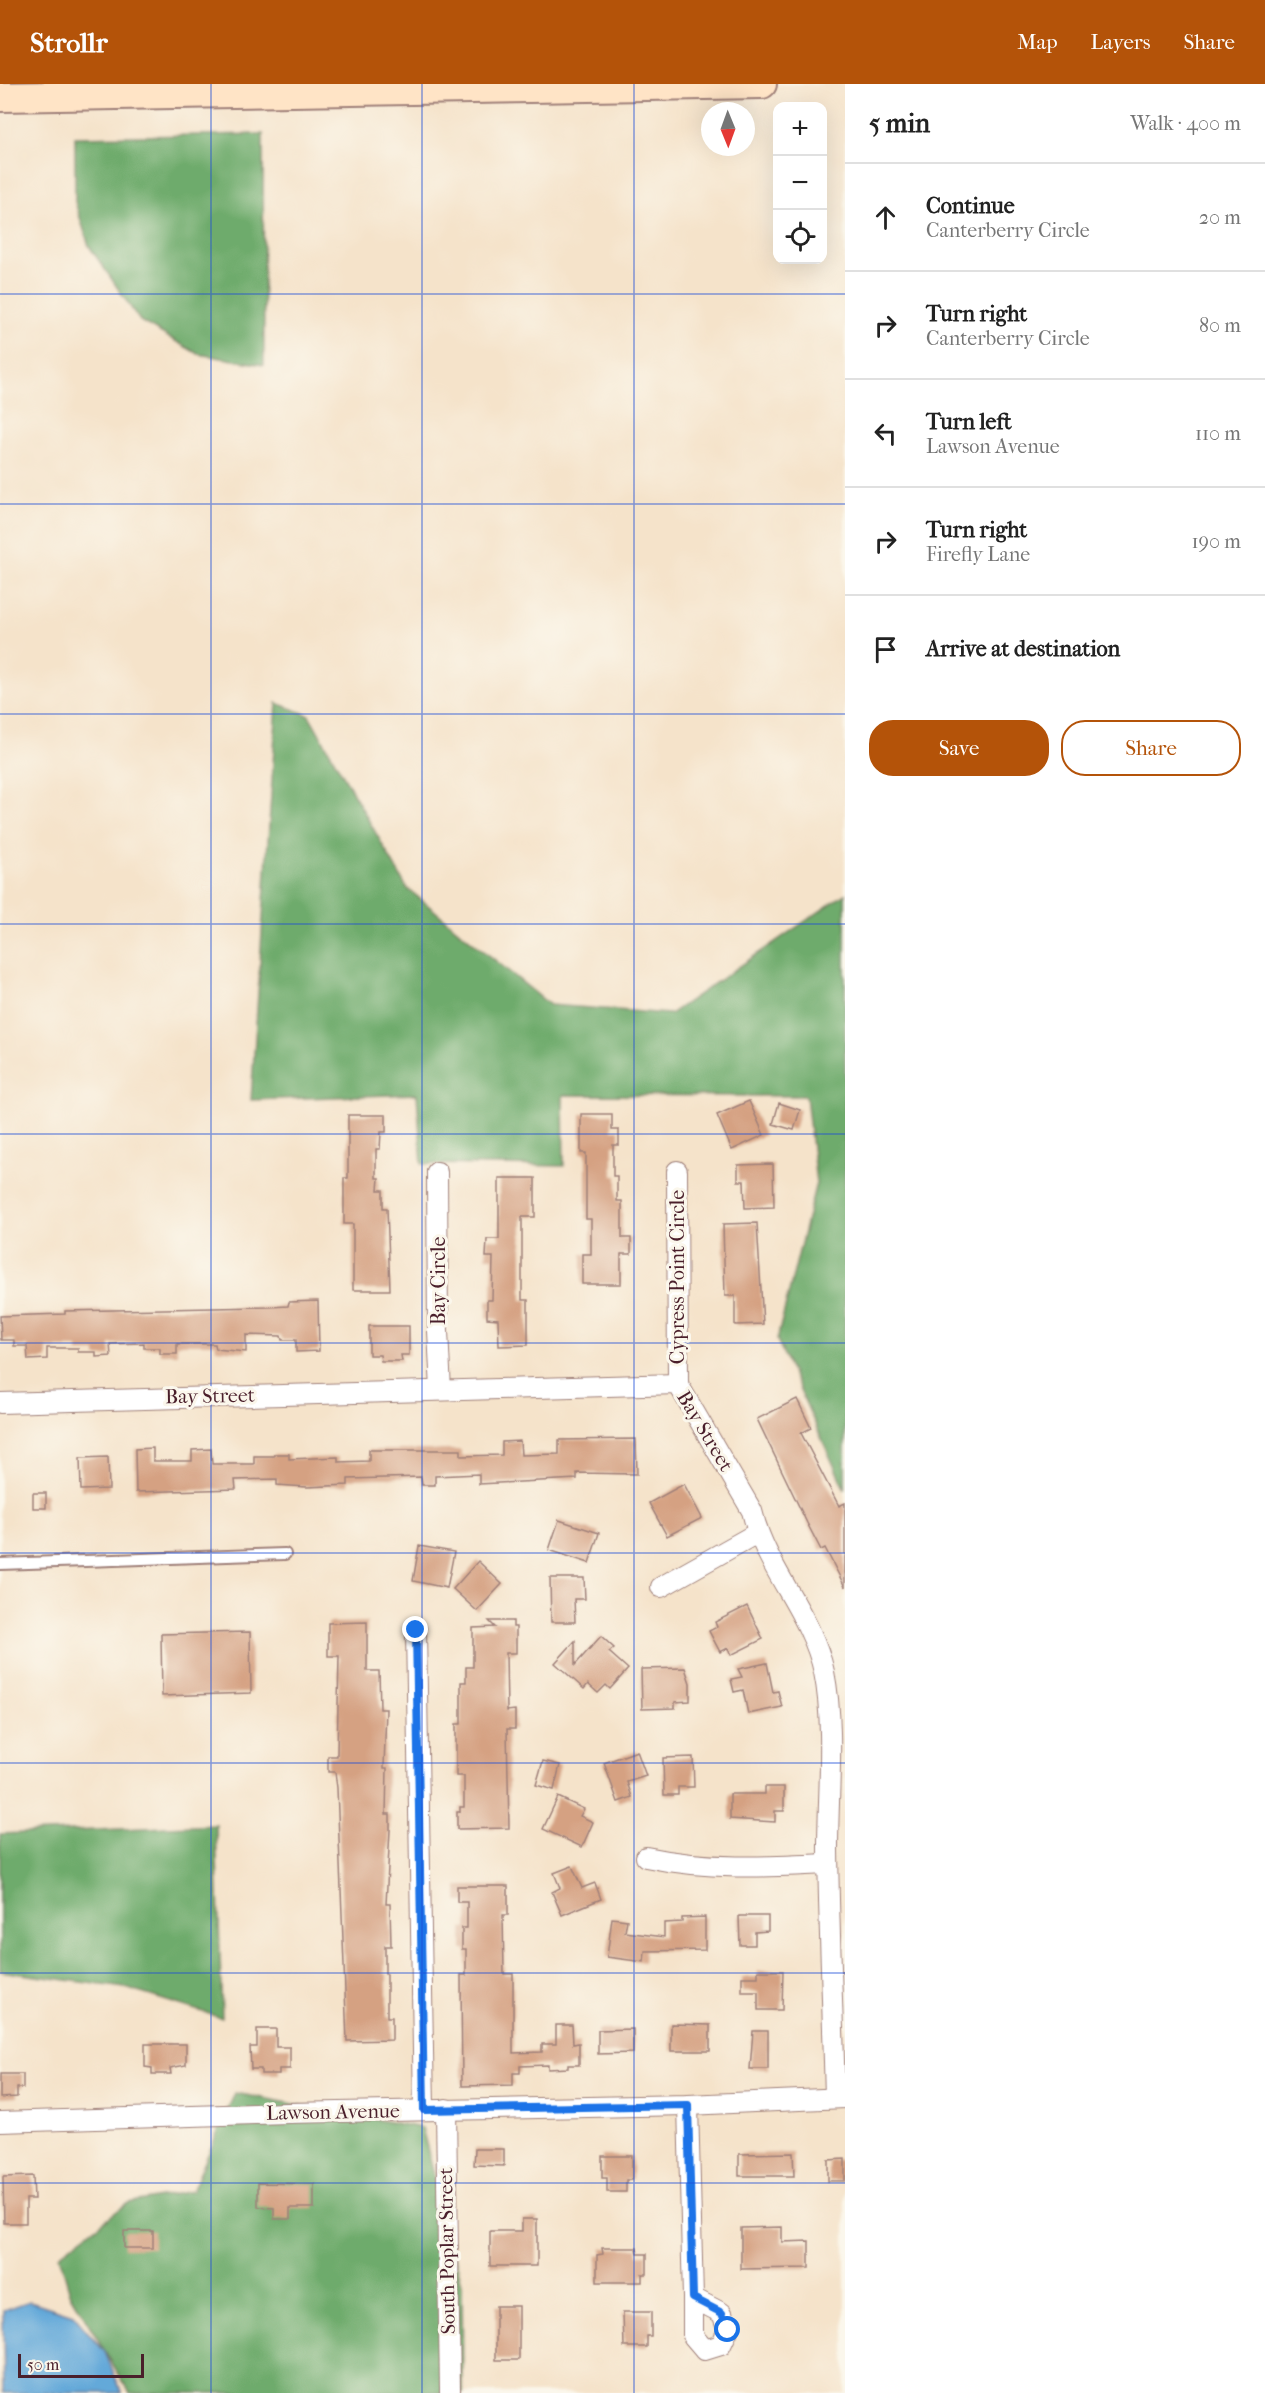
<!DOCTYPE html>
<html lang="en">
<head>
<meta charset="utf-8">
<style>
  :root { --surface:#fff; --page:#f6f6f6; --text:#222; --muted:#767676; --line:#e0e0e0; --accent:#b45309 }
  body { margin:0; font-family:"IM FELL French Canon",serif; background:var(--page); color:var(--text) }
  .controls { position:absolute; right:18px; top:18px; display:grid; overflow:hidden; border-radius:12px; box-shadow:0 6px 24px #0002 }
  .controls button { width:54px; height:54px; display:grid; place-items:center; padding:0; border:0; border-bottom:2px solid var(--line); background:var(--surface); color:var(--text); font:30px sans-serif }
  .compass { position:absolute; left:701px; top:18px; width:54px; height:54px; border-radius:50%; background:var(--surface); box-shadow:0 6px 24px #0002; rotate:179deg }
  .scale { position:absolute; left:18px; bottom:15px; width:126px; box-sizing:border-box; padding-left:6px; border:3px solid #4a1f2b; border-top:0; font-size:16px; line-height:21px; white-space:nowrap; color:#4a1f2b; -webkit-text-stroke:4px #fbf7ec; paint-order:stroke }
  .stop { position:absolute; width:18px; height:18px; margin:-14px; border:4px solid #1a73e8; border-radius:50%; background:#fff }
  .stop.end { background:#1a73e8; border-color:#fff; box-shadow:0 2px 6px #0008 }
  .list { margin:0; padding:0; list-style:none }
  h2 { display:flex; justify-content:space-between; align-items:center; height:78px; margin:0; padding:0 24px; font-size:26px }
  h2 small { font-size:20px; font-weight:400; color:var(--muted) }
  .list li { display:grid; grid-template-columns:39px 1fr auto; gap:18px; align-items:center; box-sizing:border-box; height:108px; padding:0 24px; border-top:2px solid var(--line) }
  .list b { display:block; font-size:22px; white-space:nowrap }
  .list p { margin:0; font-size:20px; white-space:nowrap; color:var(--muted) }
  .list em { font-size:20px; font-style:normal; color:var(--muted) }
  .actions { display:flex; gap:12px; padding:18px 24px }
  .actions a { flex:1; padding:14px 0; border:2px solid var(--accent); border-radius:24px; text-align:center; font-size:21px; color:var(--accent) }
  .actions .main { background:var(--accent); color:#fff }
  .icon { flex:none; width:33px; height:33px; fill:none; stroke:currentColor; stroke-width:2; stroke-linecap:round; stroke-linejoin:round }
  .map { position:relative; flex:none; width:845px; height:2309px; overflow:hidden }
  header { display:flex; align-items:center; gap:36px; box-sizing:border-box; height:84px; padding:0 30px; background:var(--accent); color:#fff }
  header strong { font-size:28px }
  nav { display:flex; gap:33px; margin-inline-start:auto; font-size:21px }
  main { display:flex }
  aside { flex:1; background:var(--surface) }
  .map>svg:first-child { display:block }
  .forest { fill:#6eab6c; stroke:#5c654c; stroke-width:1.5 }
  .water { fill:#64a9d9; stroke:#576482; stroke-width:1.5 }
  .building { fill:#d5a182 }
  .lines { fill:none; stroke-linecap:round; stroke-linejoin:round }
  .lane-casing { stroke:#a0817a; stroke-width:14 }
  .street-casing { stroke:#a0817a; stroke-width:22 }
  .secondary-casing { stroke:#a0817a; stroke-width:32 }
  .lane { stroke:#fff; stroke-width:10 }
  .street { stroke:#fff; stroke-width:20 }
  .secondary { stroke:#ffe4c6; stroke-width:28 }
  .route { stroke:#1a73e8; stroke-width:8 }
  .grid { fill:none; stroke:#1d4ed8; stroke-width:1.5; stroke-opacity:0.55 }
  .labels { text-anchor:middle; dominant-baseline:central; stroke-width:6; stroke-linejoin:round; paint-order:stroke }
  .street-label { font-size:20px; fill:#4a1f2b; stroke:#fbf7ec }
</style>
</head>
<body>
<header>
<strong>Strollr</strong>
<nav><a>Map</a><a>Layers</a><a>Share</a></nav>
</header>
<main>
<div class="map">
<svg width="845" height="2309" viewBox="0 0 845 2309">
  <rect width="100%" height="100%" fill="#fbf7ec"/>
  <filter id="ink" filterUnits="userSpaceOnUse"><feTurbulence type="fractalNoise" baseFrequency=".0167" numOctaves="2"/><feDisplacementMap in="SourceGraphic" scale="12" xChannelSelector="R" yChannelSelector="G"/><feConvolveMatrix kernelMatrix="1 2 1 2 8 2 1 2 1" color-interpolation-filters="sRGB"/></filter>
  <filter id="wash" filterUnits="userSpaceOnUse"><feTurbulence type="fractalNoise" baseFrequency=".008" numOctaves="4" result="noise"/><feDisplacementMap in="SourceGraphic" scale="24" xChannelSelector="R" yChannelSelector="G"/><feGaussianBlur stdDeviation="1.35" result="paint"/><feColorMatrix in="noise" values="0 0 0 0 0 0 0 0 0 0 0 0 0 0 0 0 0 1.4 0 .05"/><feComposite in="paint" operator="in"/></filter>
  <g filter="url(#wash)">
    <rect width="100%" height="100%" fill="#f5e3ca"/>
    <g class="forest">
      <polygon points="263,50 264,281 198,270 140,237 89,162 75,118 75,53"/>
      <polygon points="277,619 309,631 407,804 550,921 670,930 845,810 845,1406 777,1256 816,1099 806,1012 563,1011 564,1082 422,1080 417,1010 251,1016"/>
      <polygon points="216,1741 222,1934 125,1904 0,1887 0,1750"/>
      <polygon points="235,2009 422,2044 462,2200 463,2309 130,2309 70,2209 59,2171 128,2119 192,2107"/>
    </g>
    <polygon class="water" points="30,2217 73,2231 105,2268 122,2309 4,2309 3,2226"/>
    <g id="blocks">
      <g class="building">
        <polygon points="749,1017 764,1051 732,1066 717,1031"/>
        <polygon points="779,1019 800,1026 794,1046 773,1040"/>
        <polygon points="581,1030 612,1030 612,1046 619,1046 619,1061 613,1061 613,1092 617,1092 617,1117 622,1117 622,1154 631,1154 631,1170 621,1170 621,1200 582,1200 582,1170 591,1170 591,1135 586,1135 586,1069 581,1069"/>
        <polygon points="348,1031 386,1031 386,1048 381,1048 380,1065 376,1065 376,1094 379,1094 378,1106 383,1106 383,1124 387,1124 390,1206 353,1206 353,1140 344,1140 344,1094 348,1094"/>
        <polygon points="773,1080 774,1123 745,1124 744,1097 738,1097 738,1081"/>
        <polygon points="499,1094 535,1094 535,1133 522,1133 522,1216 528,1216 528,1261 499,1262 498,1235 487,1234 487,1216 492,1216 493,1173 486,1173 487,1155 499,1155"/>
        <polygon points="757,1139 763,1240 735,1241 735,1212 725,1212 723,1140"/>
        <polygon points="318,1217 319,1267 296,1268 296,1256 282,1256 281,1252 246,1251 246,1268 216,1265 215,1260 177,1260 177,1270 160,1270 160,1264 144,1264 144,1259 110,1260 111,1272 96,1273 96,1268 78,1268 78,1264 47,1264 47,1275 28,1276 27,1262 14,1262 14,1256 1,1256 0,1232 65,1230 65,1227 269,1223 288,1222 289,1218"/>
        <polygon points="369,1242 409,1242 409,1271 401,1271 402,1277 381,1277 380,1271 369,1271"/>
        <polygon points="797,1315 811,1344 801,1349 839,1422 845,1419 845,1503 825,1464 821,1466 807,1439 757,1335"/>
        <polygon points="636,1355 637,1390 577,1389 577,1395 479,1400 479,1390 435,1392 435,1401 422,1401 421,1393 348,1395 348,1401 307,1403 277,1401 277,1395 235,1396 236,1405 136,1408 135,1365 153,1364 153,1377 192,1377 192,1366 211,1365 212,1380 254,1380 254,1372 274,1372 274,1370 289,1370 289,1375 338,1373 338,1378 369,1377 369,1366 461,1366 461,1372 502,1371 502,1358 520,1357 521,1371 559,1370 559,1356"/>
        <polygon points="108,1373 109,1405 81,1406 80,1374"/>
        <polygon points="684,1400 702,1434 667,1452 649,1419"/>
        <rect x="33" y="1409" width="13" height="15"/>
        <polygon points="559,1436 599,1449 589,1479 549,1466"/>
        <polygon points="419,1462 454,1468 447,1504 413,1497"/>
        <polygon points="478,1477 502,1500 477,1527 453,1505"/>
        <polygon points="550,1494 584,1494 585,1515 574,1515 575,1538 551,1538"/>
        <polygon points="747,1522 763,1555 731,1571 728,1564 720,1568 709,1547 717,1543 715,1538"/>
        <polygon points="489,1537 513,1537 513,1543 516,1543 516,1569 506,1569 507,1627 515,1626 515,1645 507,1645 509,1744 457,1745 457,1728 460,1728 460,1723 464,1723 464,1692 456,1692 456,1640 461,1640 461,1598 466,1598 466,1583 473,1583 473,1544 495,1543"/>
        <polygon points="367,1538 367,1587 379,1587 380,1625 386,1625 384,1684 387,1684 386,1730 390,1730 390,1746 386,1820 390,1820 391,1862 385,1862 385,1890 387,1890 387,1933 392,1933 392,1956 347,1957 337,1704 335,1688 328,1688 328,1672 337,1672 339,1572 328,1572 328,1539"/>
        <polygon points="250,1548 251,1609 162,1612 161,1550"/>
        <polygon points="601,1552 614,1564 609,1568 628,1585 610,1605 606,1601 598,1609 588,1600 584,1605 555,1579 575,1557 575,1581"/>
        <polygon points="767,1579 773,1608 778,1607 782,1623 748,1630 743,1606 734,1608 731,1595 742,1593 738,1585"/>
        <polygon points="685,1584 690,1599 690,1617 675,1618 675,1624 642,1625 641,1585"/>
        <polygon points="637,1667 646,1692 627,1698 632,1713 618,1718 604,1679"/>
        <polygon points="693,1673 694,1703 678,1703 678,1711 664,1711 663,1674"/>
        <polygon points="543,1677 560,1681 554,1706 536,1701"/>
        <polygon points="765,1703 784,1703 784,1727 775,1727 775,1738 730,1735 730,1710 765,1710"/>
        <polygon points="558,1713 584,1725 580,1732 593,1738 582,1763 543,1745"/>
        <polygon points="572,1782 582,1804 595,1799 601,1815 562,1831 552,1808 560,1804 554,1789"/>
        <polygon points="457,1802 508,1802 508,1831 503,1831 504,1890 513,1890 513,1969 542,1968 542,1960 556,1960 556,1941 572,1941 573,1960 579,1959 579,1981 568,1981 568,1984 548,1985 548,1981 520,1982 520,1989 513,1989 513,2001 462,2002 461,1891 466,1891 466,1865 462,1865 462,1844 467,1844 467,1818 457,1818"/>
        <polygon points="739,1832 768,1832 768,1847 755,1848 755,1861 740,1861"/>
        <polygon points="705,1833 705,1866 645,1867 644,1878 607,1873 612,1834 627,1836 625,1848 664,1853 664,1839 682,1838 682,1834"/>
        <polygon points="758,1887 783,1887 782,1926 758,1926 758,1908 742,1908 742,1893 758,1893"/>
        <polygon points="671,1940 710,1941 710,1967 671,1967"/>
        <polygon points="257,1945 276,1945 276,1963 290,1963 290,1985 279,1985 279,1990 261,1990 261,1985 251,1985 250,1963 257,1963"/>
        <polygon points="633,1945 633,1969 598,1970 598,1946"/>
        <polygon points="753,1947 768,1947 768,1985 750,1985"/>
        <polygon points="145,1960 186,1960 186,1981 170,1984 171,1990 152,1990 152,1984 145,1983"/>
        <polygon points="0,1990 23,1990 23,2004 17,2004 17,2013 0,2014"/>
        <polygon points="475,2065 504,2065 504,2082 474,2081"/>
        <polygon points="793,2069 794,2092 739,2092 739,2070"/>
        <polygon points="602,2072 632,2072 632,2096 626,2096 626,2108 607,2108 607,2094 602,2094"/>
        <polygon points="845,2075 845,2097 828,2097 828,2076"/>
        <polygon points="33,2092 34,2115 26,2115 26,2139 4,2139 3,2093"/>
        <polygon points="258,2099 314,2100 314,2124 290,2124 290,2135 274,2135 274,2124 258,2123"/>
        <polygon points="522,2135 537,2135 537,2182 490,2182 490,2147 522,2147"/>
        <polygon points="782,2143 782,2158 809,2157 809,2184 741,2185 741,2144"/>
        <rect x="124" y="2147" width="29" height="17"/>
        <polygon points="602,2164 637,2164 638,2170 647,2170 647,2190 642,2190 642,2198 597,2198 597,2171 603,2170"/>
        <rect x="496" y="2222" width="23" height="54"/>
        <polygon points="623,2228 651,2228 651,2252 647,2252 647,2263 624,2263"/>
      </g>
    </g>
  </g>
  <g filter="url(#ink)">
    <use href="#blocks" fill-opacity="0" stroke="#a0817a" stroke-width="1.5"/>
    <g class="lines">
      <g class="lane-casing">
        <polyline id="lane" points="0,1480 285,1470"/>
      </g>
      <g class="street-casing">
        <g id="street">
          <polyline points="677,1087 678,1300"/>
          <polyline points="437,1088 438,1247 441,1306"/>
          <path d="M0,1319L678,1300L752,1427C765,1484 812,1530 824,1588C835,1641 828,1710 828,1764C829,1847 833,1931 835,2014"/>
          <polyline points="661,1503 757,1449"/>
          <polyline points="416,1546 424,2026"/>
          <path d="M646,1773C707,1786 767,1783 828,1780"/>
          <polyline points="688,2021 693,2214"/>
          <polyline points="446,2025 450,2309"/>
          <polyline points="0,2038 288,2029 688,2021 845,2014"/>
          <polygon points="693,2214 722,2229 728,2246 721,2261 705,2266 693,2252"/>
        </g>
      </g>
      <g class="secondary-casing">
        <polyline id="secondary" points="0,13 762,0"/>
      </g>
      <use href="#lane" class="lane"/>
      <use href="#street" class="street"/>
      <use href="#secondary" class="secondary"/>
    </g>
  </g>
  <g class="lines" filter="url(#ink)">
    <polyline class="route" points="416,1546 424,2026 688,2021 693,2214 722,2229 728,2246"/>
  </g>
  <path class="grid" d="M211,0V2309M422,0V2309M634,0V2309M0,210H845M0,420H845M0,630H845M0,840H845M0,1050H845M0,1259H845M0,1469H845M0,1679H845M0,1889H845M0,2099H845"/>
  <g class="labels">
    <g class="street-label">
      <text transform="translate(677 1193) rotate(-90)">Cypress Point Circle</text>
      <text transform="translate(438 1197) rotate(-90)">Bay Circle</text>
      <text transform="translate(210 1312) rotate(-1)">Bay Street</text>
      <text transform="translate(705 1347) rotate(59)">Bay Street</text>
      <text transform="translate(333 2028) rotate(-1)">Lawson Avenue</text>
      <text transform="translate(447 2167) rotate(-91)">South Poplar Street</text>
    </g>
  </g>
</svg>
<div class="controls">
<button>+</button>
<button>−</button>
<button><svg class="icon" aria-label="locate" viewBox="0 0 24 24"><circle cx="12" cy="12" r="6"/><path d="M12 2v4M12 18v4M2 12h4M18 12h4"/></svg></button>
</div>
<svg class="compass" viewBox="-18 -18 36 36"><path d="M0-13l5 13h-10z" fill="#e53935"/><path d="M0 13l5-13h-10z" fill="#767676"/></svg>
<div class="scale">50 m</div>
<div class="stop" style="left:728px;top:2246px"></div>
<div class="stop end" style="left:416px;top:1546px"></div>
</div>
<aside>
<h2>5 min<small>Walk · 400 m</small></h2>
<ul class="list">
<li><svg class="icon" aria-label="ahead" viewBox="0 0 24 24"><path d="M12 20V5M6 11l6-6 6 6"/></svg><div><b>Continue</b><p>Canterberry Circle</p></div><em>20 m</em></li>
<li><svg class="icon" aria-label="right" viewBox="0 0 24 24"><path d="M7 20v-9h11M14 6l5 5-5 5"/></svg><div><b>Turn right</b><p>Canterberry Circle</p></div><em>80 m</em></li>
<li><svg class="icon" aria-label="left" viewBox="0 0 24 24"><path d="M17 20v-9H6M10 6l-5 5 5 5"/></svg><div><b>Turn left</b><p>Lawson Avenue</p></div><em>110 m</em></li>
<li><svg class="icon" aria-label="right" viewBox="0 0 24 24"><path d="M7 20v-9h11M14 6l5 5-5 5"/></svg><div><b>Turn right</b><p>Firefly Lane</p></div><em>190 m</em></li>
<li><svg class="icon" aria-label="arrive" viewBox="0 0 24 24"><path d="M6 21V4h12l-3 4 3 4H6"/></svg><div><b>Arrive at destination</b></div></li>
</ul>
<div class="actions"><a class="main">Save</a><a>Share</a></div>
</aside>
</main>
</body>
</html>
